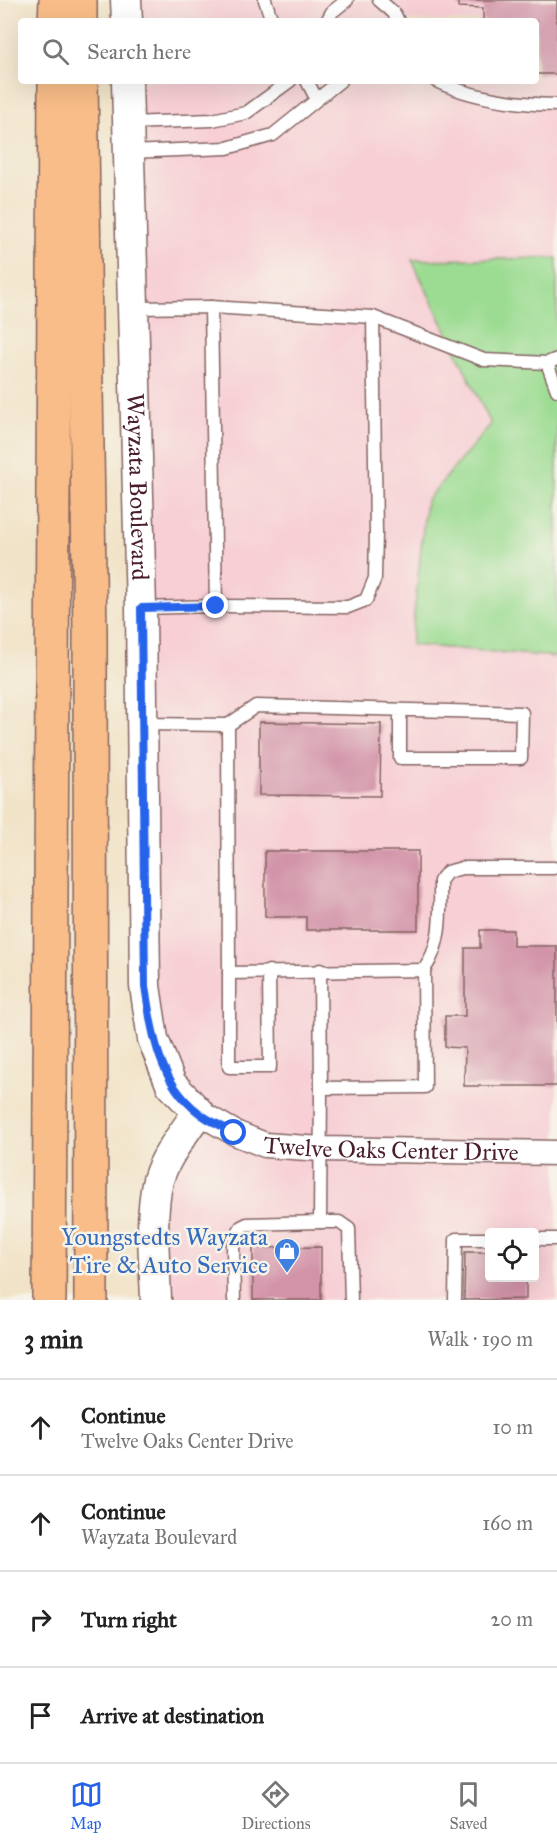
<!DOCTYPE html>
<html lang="en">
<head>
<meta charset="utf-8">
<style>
  :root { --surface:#fff; --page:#f6f6f6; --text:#222; --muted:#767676; --line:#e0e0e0; --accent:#2563eb }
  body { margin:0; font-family:"IM FELL Great Primer",serif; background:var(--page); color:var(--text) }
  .controls { position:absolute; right:18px; bottom:18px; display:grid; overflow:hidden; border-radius:6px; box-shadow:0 6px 24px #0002 }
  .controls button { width:54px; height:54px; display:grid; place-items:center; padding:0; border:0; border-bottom:2px solid var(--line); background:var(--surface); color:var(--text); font:30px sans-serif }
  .stop { position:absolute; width:18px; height:18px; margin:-14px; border:4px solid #2563eb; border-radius:50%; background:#fff }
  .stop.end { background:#2563eb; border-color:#fff; box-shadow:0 2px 6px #0008 }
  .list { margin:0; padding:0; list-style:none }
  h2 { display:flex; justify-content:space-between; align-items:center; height:78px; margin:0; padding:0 24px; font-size:26px }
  h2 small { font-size:20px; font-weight:400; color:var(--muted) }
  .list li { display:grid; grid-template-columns:39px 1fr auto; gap:18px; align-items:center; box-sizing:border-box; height:96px; padding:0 24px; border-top:2px solid var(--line) }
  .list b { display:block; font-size:22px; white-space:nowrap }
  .list p { margin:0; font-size:20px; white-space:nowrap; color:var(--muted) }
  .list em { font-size:20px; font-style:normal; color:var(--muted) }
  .icon { flex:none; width:33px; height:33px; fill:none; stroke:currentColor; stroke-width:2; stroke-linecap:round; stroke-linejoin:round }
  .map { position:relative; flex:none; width:557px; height:1300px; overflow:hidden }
  .search { position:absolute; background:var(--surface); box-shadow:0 6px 24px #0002; left:18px; right:18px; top:18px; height:66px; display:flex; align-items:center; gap:15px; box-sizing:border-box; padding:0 21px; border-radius:6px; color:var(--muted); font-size:22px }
  .sheet { height:462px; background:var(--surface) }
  nav { display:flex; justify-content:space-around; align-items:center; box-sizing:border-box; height:84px; border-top:2px solid var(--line); background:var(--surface); font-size:16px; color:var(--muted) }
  nav a { display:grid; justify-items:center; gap:3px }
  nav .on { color:var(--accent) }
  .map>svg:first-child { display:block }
  .built { fill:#f7cfd5; fill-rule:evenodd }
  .green { fill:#9bdc92; stroke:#727e5e; stroke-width:1.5 }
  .building { fill:#d293a8 }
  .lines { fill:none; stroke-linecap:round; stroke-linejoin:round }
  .service-casing { stroke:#846462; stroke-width:15 }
  .minor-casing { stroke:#846462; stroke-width:27 }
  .tertiary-casing { stroke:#846462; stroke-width:33 }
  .motorway-casing { stroke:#846462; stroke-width:36 }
  .service { stroke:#fff; stroke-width:12 }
  .minor { stroke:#fff; stroke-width:24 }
  .tertiary { stroke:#fff; stroke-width:30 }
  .motorway { stroke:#f8bd88; stroke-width:33 }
  .route { stroke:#2563eb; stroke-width:8 }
  .labels { text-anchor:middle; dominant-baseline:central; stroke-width:5; stroke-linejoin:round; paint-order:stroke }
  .street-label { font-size:24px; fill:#4a1f2b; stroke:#f7f3e8 }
  .shop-label { font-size:24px; fill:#366cbe; stroke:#f7f3e8; text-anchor:end }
</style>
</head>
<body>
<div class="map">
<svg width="557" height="1300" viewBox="0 0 557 1300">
  <rect width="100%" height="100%" fill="#f7f3e8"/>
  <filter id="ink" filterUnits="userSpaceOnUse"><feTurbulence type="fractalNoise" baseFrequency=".0167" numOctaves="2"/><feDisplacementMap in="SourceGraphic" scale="12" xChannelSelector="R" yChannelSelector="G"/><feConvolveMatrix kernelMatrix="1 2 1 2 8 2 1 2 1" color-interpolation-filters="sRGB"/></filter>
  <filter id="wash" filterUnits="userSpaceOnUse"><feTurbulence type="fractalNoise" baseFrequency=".008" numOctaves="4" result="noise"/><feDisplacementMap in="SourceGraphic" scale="24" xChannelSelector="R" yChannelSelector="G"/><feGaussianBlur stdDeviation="1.35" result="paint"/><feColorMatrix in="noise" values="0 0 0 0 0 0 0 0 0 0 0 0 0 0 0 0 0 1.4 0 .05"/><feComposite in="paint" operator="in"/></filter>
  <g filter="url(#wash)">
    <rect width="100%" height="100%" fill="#f1e3c7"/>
    <path class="built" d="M126,0H557V258L412,260L491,424L426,501L412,645L557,657V1300H156L154,1211L198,1112L153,1039L127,81H536V21H127ZM490,1232H534V1278H490Z"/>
    <polygon class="green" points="557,258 557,657 411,645 426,501 491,424 412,260"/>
    <g id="blocks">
      <g class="building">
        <polygon points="458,0 557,0 557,74 536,74 536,21 483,21 483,8 458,7"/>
        <polygon points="259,722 381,724 380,796 259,795"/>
        <polygon points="265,851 418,851 418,930 306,930 306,917 265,917"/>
        <polygon points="480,930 513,930 513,946 557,946 557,1086 464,1086 465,1048 445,1047 445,1016 465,1016 465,948 480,948"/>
        <polygon points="321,1247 321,1300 253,1300 253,1248"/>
        <polygon points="465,1252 490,1252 490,1278 526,1278 526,1299 464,1300"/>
      </g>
    </g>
  </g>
  <g filter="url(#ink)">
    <use href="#blocks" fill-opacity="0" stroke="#846462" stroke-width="1.5"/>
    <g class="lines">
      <g class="service-casing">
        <g id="service">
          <polyline points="265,0 272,21"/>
          <polyline points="379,0 394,13 398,21"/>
          <polyline points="327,21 332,12 347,0"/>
          <polyline points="307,81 316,98"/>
          <path d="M436,81C472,98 517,104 557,105"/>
          <polyline points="128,123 212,120 246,113 290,81"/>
          <polyline points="129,152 227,148 273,135 340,81"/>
          <polyline points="134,308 211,307 373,317 484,360 547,363 557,359"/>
          <polyline points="547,363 557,390"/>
          <polyline points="216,606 348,607 366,600 375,578 376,533 373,317"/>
          <polyline points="141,608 216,606 211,307"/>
          <polyline points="142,724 228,725 229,973 424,970 425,1087 321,1088 320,1222 339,1222 349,1229 351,1300"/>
          <polyline points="228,725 256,706 522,713 521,758 400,758 400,710"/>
          <polyline points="320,970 321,1088"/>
          <path d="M424,970C443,942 440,913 440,881L447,872L462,868H554"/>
          <polyline points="229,973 229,1067 270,1067 269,971"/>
          <polyline points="534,1239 557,1239"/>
          <polyline points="234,1300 233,1245 241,1227 247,1224 320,1222"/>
          <polyline points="455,1300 456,1239 490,1239"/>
        </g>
      </g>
      <g class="minor-casing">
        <g id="minor">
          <path id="s1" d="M198,1112L235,1133L265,1145L321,1149L557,1153"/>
        </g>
      </g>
      <g class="tertiary-casing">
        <g id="tertiary">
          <polyline points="126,0 127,21"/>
          <path id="s2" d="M127,81L141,608L145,986L153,1039L171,1084L198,1112C184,1133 165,1156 158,1180C149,1218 155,1262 156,1300"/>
        </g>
      </g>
      <g class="motorway-casing">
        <g id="motorway">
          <polyline points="80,0 80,21"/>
          <polyline points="55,21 56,0"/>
          <polyline points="81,81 90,632 91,1300"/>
          <polyline points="49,1300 55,81"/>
        </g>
      </g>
      <use href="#service" class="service"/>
      <use href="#minor" class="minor"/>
      <use href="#tertiary" class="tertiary"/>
      <use href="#motorway" class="motorway"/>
    </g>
  </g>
  <g class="lines" filter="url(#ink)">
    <path class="route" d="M216,606L141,608L145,986C152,1032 158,1081 198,1112C208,1121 223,1126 234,1133"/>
  </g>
  <defs>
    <g id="shop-pin" transform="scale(1.35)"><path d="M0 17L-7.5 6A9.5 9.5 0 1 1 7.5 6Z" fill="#3f7fe0" stroke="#f7f3e8"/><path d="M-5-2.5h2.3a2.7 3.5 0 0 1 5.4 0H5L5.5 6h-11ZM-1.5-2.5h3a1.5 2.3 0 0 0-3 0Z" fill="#fff"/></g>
  </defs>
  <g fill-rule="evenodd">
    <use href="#shop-pin" x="287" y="1251"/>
  </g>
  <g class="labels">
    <g class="street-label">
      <text stroke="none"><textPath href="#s2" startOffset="406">Wayzata Boulevard</textPath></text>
      <text stroke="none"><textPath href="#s1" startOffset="201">Twelve Oaks Center Drive</textPath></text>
    </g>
    <g class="shop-label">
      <text x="268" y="1237">Youngstedts Wayzata<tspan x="268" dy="28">Tire &amp; Auto Service</tspan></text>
    </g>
  </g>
</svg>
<div class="controls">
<button><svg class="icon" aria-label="locate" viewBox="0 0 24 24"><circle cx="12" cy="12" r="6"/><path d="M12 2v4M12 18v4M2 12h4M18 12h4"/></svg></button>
</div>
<div class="stop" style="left:234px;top:1133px"></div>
<div class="stop end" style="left:216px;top:606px"></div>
<div class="search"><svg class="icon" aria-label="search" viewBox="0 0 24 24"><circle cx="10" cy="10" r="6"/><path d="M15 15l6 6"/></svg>Search here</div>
</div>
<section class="sheet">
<h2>3 min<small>Walk · 190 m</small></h2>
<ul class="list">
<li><svg class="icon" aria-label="ahead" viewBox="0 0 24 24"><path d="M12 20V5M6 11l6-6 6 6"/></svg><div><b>Continue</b><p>Twelve Oaks Center Drive</p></div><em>10 m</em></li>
<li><svg class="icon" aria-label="ahead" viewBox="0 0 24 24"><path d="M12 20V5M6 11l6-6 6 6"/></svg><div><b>Continue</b><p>Wayzata Boulevard</p></div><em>160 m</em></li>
<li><svg class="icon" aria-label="right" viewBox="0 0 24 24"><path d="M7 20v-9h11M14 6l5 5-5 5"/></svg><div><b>Turn right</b></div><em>20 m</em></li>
<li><svg class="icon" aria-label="arrive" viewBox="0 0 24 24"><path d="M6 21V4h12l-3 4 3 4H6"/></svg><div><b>Arrive at destination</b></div></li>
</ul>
</section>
<nav>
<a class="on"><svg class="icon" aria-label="map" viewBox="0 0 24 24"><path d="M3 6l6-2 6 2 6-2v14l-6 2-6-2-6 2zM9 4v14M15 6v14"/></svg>Map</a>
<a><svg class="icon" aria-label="directions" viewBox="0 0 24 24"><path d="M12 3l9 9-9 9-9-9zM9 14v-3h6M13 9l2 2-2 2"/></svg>Directions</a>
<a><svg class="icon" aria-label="saved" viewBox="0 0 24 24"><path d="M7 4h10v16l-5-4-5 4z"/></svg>Saved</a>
</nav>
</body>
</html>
